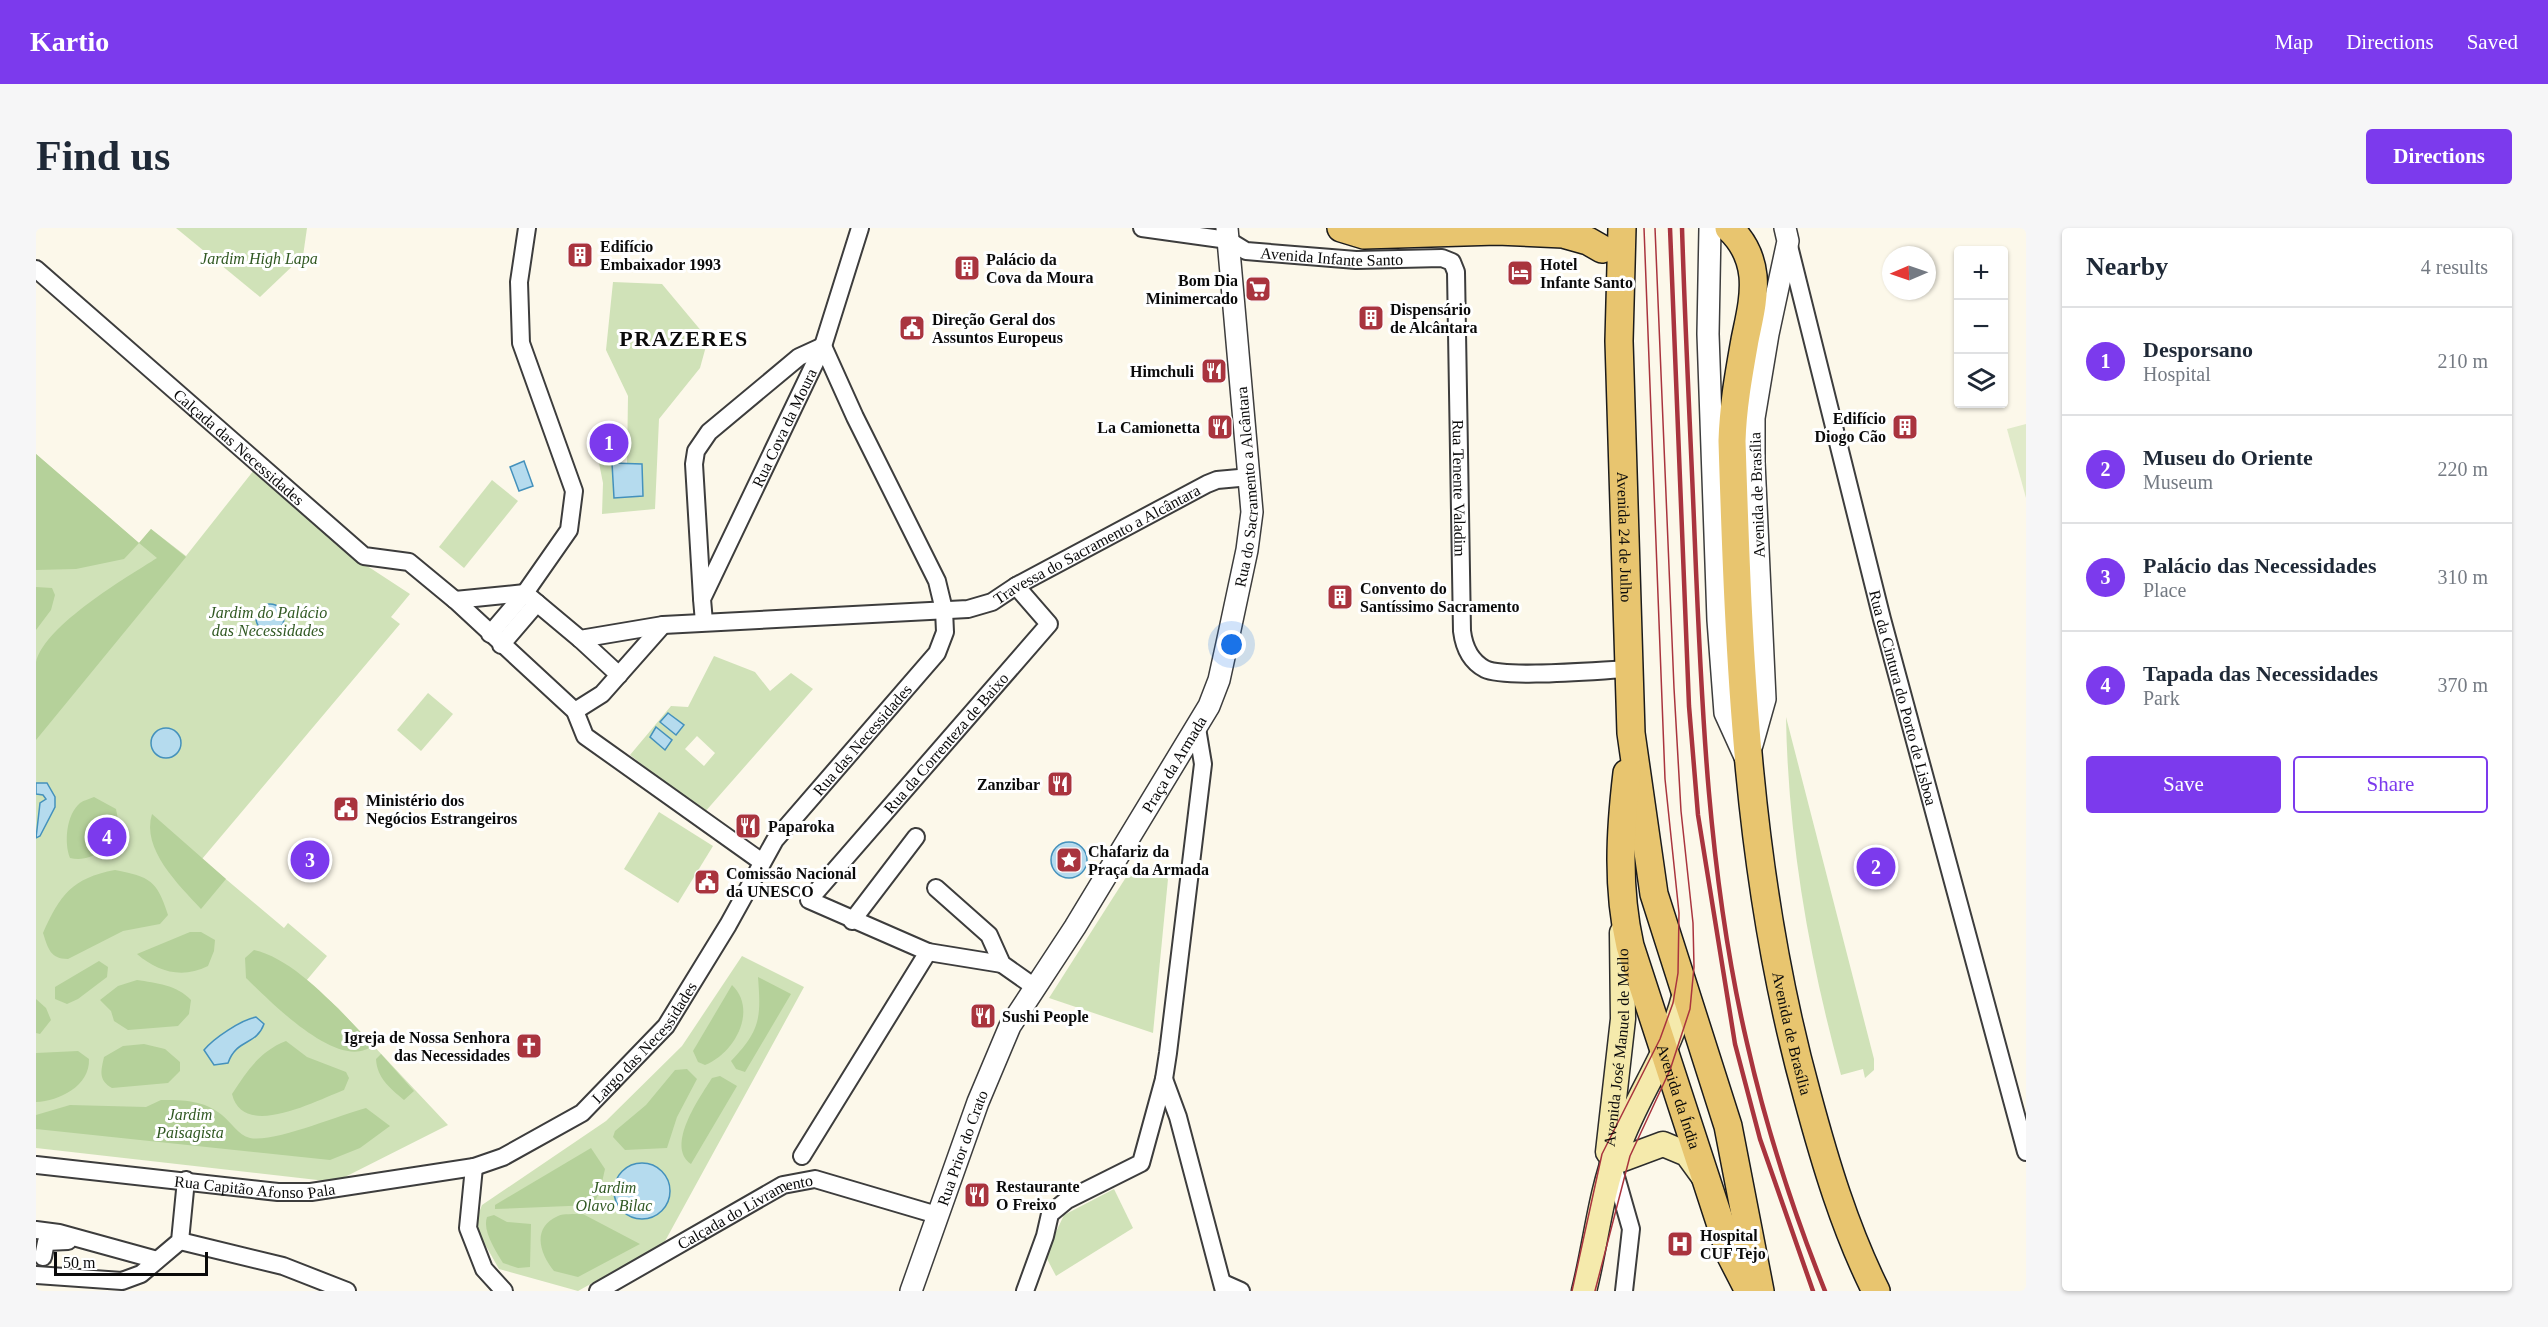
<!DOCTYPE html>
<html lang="en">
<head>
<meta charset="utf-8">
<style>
  :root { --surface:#fff; --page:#f6f6f7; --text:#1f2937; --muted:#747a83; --line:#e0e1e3; --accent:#7c3aed }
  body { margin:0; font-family:Georgia,serif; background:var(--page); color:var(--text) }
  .controls { position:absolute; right:18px; top:18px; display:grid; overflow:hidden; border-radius:6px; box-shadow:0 2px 4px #0004 }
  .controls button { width:54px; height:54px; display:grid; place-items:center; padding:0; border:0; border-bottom:2px solid var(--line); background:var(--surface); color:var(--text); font:30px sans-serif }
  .compass { position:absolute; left:1846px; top:18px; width:54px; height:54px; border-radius:50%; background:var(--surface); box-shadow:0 2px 4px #0004; rotate:268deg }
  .scale { position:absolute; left:18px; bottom:15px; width:154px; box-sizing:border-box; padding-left:6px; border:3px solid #0a0a0a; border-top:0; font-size:16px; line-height:21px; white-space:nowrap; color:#0a0a0a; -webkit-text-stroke:4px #fff; paint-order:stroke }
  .you { position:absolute; left:1196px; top:417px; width:21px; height:21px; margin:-15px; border:4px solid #fff; border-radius:50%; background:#1a73e8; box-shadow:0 0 0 9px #1a73e833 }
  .badge { display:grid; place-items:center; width:39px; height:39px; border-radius:50%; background:var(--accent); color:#fff; font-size:20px; font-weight:700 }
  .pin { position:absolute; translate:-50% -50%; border:3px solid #fff; box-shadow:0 2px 6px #0006 }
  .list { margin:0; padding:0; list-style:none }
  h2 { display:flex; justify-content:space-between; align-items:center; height:78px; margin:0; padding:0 24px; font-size:26px }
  h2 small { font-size:20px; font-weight:400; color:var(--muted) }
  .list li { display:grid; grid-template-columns:39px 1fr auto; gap:18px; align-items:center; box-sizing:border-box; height:108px; padding:0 24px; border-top:2px solid var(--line) }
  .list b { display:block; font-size:22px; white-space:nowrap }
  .list p { margin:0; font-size:20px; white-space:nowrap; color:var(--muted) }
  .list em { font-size:20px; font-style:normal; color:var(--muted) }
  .actions { display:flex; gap:12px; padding:18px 24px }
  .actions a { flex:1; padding:14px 0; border:2px solid var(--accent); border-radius:6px; text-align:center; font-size:21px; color:var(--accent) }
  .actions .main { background:var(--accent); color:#fff }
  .icon { flex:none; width:33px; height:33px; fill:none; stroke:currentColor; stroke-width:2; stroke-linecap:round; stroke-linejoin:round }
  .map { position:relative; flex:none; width:1990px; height:1063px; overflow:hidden; border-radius:6px }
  header { display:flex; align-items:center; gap:36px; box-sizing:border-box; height:84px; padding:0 30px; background:var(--accent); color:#fff }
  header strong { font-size:28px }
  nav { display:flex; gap:33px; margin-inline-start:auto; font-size:21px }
  .intro { display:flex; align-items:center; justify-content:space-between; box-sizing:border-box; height:144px; padding:0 36px }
  h1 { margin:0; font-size:42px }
  .button { padding:15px 27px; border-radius:6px; background:var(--accent); color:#fff; font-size:21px; font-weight:700 }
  main { display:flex; gap:36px; padding:0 36px }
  aside { flex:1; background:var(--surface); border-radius:6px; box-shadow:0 2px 4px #0004 }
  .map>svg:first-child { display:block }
  .green { fill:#d0e2b8; fill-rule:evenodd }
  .forest { fill:#b5d19a }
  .pitch { fill:#e0eac9 }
  .water { fill:#b5dbee; stroke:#4491bc; stroke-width:1.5 }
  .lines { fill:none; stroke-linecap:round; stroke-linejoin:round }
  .minor-casing { stroke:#3d3d3d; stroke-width:20 }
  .tertiary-casing { stroke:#3d3d3d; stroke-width:24 }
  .secondary-casing { stroke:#2c2c2c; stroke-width:27 }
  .primary-casing { stroke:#1b1b1b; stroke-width:30 }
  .minor { stroke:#fff; stroke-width:16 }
  .tertiary { stroke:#fff; stroke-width:21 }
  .secondary { stroke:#f5eaac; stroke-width:24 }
  .primary { stroke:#e8c56f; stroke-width:27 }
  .tram { stroke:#a9343e; stroke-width:1.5 }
  .rail { stroke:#a9343e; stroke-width:4.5 }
  .labels { text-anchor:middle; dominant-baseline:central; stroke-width:6; stroke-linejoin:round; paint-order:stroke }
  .poi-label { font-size:16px; font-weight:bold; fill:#0a0a0a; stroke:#fff; text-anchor:start }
  .street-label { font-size:16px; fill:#0a0a0a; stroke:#fff }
  .park-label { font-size:16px; font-style:italic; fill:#315923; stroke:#fff }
  .district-label { font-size:22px; font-weight:bold; letter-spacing:1.5px; fill:#0a0a0a; stroke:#fff }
</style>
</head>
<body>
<header>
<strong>Kartio</strong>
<nav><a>Map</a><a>Directions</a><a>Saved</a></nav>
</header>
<div class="intro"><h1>Find us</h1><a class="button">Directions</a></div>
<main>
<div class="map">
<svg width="1990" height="1063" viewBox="0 0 1990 1063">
  <rect width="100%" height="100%" fill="#fcf8ea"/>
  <g class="green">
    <polygon points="140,0 271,0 267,28 224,69"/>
    <polygon points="577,54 626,56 672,111 664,140 623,191 619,281 566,286 567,255 563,235 576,235 579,270 606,236 591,236 592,168 570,122"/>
    <polygon points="0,226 103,315 115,301 150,328 218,242 319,330 374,366 355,389 364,396 166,631 248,700 252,695 291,728 270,753 302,780 412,897 299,954 0,920"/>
    <polygon points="456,252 482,273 428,340 403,319"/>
    <path d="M678,428L719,444L734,463L755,445L777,461L668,585L594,527L635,478L652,479ZM661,508L679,525L668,538L649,521Z"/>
    <polygon points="392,465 417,486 385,523 361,502"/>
    <path d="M1750,489L1838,831V842L1829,850L1827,841L1805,847C1773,730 1752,610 1750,489Z"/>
    <polygon points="623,584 677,618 642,675 588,641"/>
    <polygon points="1101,632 1132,651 1117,805 1013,770"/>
    <polygon points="706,728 768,759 628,1015 542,1063 463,1041 438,997 446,977 570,893 646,818"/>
    <polygon points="1078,961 1097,1000 1020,1048 1009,1027 1028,987"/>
  </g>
  <g class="forest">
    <path d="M0,226L103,315L115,301L150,329L0,512C0,492 0,452 0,434C9,397 91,349 121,330L103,315L88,331L40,341L0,342Z"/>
    <polygon points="0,359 16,360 19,367 15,382 0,402"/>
    <path d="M58,569L80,581L84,602C73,619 56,635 34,630C28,615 30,587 44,575C48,572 54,571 58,569Z"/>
    <path d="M116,586L190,651L165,681C143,657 105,621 116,586Z"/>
    <path d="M79,642C114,649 121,652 132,687L124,696L87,703L32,731C14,731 12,720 7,705C24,667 36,650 79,642Z"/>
    <path d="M154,704H165L179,712L178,723L172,738C146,751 122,744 101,726Z"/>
    <path d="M218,722C260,731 307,786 337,817C304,846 233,772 210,750L209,730Z"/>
    <polygon points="63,733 72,739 71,749 42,771 31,776 19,771 19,759"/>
    <path d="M722,749L755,766L709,844L700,841L695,833C725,802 725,789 722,749Z"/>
    <path d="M101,752C120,755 141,757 155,772L153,786L142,798L92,802L78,793L75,783L64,772L82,758Z"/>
    <path d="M696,757C722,782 699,825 669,837L662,834L657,823Z"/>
    <polygon points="0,771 10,780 15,792 4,806 0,805"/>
    <path d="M250,813L271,829L310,844L313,850L308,862C279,873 207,912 196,866C211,843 224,823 250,813Z"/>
    <path d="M108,816L129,821L144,834V843L132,855L76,860C62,852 65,843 68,829L87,818Z"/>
    <path d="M42,823L53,831C54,858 23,873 0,874V825Z"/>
    <path d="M345,826L378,863L368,872C354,860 341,850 340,831Z"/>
    <polygon points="651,841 661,851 641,889 631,920 589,922 577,909 579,903 610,877 639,842"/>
    <path d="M684,848L701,858L655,936C629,918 664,869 676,850Z"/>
    <path d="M125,872C148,872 167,872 186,887C195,894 202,907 214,910C238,915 303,887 330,880L354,898L324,920L294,932L0,901V887L34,877L110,879Z"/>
    <polygon points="555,920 569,941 564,963 557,977 459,981 459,977"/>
    <path d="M545,985L604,1016L542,1049L518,1043C504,1026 495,1000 522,988C528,985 538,987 545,985Z"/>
    <path d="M458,987L471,994L495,996L494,1039L482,1040L467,1035C460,1023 446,1003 451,989Z"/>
  </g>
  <polygon class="pitch" points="1990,196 1990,270 1971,201"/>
  <g class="water">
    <polygon points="488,233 497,258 483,263 474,239"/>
    <polygon points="576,235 606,236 607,268 578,270"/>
    <circle cx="234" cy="390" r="14"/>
    <polygon points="632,485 648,497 640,507 624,494"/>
    <polygon points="620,499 636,512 629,522 614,509"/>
    <circle cx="130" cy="515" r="15"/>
    <polygon points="0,555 11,555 19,569 19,579 4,608 0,610 4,575 10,571 7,567 0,566"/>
    <circle cx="1033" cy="632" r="18"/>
    <path d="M220,789L228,796C220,818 201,810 192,835L178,837L168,822C178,810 205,792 220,789Z"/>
    <circle cx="606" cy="963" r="28"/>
  </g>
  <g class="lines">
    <g class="minor-casing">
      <g id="minor">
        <path id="s1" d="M1106,0L1192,12L1210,23L1320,32L1406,30L1416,34L1420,44L1426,403C1428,419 1434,433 1449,441C1470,451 1565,442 1593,441"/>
        <path id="s2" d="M1752,14L1846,391L1990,924"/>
        <path id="s3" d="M0,41L328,328L373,334L419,372L539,483L549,508L726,634"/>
        <path id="s4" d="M489,365L544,411L627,397L932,381L956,374L980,358L1171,256L1181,252L1214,249"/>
        <polyline points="666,370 658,236 660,223 673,204 763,129 787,118"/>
        <polyline points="419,372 489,365"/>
        <path id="s5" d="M668,394L666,371L787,118L824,0"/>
        <polyline points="454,406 489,365 533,302 538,263 485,115 483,54 491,0"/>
        <polyline points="544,411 583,447"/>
        <polyline points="465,417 501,375"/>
        <polyline points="539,483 566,466 627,397"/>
        <polyline points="900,660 953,707 966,736 1000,760"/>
        <polyline points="816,693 880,609"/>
        <polyline points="892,724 966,736"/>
        <polyline points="1128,851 1142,889 1188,1063"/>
        <path id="s6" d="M766,928L892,724L773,672L1013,396L980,358"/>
        <path id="s7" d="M0,937L242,964H275L438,939L467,929L546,885L630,798L692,697L739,612L901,425L909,404L908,382L901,353L819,189L787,118"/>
        <polyline points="1577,938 1595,1001 1588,1063"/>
        <polyline points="438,939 432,1000 448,1041 468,1063"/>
        <polyline points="0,1002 23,1005 121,1032"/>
        <polyline points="144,1013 247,1038 311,1063"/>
        <polyline points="7,1029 10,1014 32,1013"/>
        <polyline points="0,1047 86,1053 105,1046 144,1013 150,952"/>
        <polyline points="1187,1055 1205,1063"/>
        <path id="s8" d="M562,1063L747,957L779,951L901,987"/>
        <polyline points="989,1063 1009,1008 1014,986 1031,972 1105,935 1128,851 1132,825 1167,536 1161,500"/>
      </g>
    </g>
    <g class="tertiary-casing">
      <g id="tertiary">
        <polyline points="1674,0 1672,106 1682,392 1689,485 1709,529"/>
        <polyline points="1716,517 1729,471 1718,234 1718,190 1732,106 1752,13 1749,0"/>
        <path id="s9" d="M875,1063L942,874L974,798L1039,699L1173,478L1183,452L1192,411L1211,322L1216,284L1191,0"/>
      </g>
    </g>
    <g class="secondary-casing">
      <g id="secondary">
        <path id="s10" d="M1572,924L1587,791L1586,705"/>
        <polyline points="1576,935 1627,916 1651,926 1667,948"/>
        <path d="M1548,1063C1560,1016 1564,966 1582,920C1602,864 1634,826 1649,765"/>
      </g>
    </g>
    <g class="primary-casing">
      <g id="primary">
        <polyline points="1305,0 1328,7 1461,3 1527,6 1552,13 1566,21"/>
        <path id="s11" d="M1586,0L1583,113L1595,505L1618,666L1692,898L1724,1063"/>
        <path id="s12" d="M1693,0C1707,13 1715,29 1717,48C1719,70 1713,92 1709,112C1703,146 1697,179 1696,213C1703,437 1711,650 1771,867C1789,934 1809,1001 1840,1063"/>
        <path id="s13" d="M1591,545C1584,604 1581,660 1594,718L1695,1028L1713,1063"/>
      </g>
    </g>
    <use href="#minor" class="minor"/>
    <use href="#tertiary" class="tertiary"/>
    <use href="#secondary" class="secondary"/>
    <use href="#primary" class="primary"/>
    <g class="tram">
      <polyline points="1536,1063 1566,926 1624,811 1637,775 1642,745 1643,685 1629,551 1608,0"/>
      <polyline points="1559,1063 1594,928 1634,842 1654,781 1658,739 1657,695 1645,583 1638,460 1619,0"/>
    </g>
    <g class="rail">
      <polyline points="1634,0 1653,478 1662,587 1699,816 1724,911 1777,1063"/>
      <path d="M1646,0C1649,98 1654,195 1658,293C1665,467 1671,644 1711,815C1730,899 1757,983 1789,1063"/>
    </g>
  </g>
  <defs>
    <g id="building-square" transform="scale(1.35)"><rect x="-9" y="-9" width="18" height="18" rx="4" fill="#a9343e" stroke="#fff"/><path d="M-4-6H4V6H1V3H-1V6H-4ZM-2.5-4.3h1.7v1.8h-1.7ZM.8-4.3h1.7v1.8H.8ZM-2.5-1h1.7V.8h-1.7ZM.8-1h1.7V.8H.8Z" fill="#fff"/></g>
    <g id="hotel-square" transform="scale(1.35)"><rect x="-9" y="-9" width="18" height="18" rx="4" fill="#a9343e" stroke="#fff"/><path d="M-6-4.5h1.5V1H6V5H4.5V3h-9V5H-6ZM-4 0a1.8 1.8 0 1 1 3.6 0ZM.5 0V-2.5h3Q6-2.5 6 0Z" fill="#fff"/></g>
    <g id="supermarket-square" transform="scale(1.35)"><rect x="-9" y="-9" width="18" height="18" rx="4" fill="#a9343e" stroke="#fff"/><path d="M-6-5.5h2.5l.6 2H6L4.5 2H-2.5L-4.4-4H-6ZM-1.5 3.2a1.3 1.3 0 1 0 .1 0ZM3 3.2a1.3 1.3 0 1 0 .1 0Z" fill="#fff"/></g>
    <g id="civic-square" transform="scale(1.35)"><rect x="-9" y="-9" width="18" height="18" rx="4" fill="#a9343e" stroke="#fff"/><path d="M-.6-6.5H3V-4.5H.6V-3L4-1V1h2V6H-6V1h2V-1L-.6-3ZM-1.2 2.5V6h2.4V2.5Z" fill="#fff"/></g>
    <g id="restaurant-square" transform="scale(1.35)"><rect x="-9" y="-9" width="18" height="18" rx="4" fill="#a9343e" stroke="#fff"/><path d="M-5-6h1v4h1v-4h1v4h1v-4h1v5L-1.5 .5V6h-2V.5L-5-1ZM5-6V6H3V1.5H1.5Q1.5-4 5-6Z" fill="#fff"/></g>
    <g id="sight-square" transform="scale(1.35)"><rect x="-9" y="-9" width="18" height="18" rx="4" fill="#a9343e" stroke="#fff"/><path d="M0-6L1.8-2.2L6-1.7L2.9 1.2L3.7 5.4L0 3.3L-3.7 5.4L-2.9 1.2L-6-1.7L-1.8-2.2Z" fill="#fff"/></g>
    <g id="church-square" transform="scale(1.35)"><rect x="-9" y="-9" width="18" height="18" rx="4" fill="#a9343e" stroke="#fff"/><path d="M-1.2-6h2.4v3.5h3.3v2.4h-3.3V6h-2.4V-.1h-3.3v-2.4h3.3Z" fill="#fff"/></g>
    <g id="hospital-square" transform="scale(1.35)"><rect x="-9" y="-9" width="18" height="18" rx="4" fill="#a9343e" stroke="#fff"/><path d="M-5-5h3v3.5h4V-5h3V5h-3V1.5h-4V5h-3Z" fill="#fff"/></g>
  </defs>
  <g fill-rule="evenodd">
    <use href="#building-square" x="544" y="27"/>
    <use href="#building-square" x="931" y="40"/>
    <use href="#hotel-square" x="1484" y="45"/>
    <use href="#supermarket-square" x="1222" y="61"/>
    <use href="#building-square" x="1335" y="90"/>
    <use href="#civic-square" x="876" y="100"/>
    <use href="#restaurant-square" x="1178" y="143"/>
    <use href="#restaurant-square" x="1184" y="199"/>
    <use href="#building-square" x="1869" y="199"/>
    <use href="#building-square" x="1304" y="369"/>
    <use href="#restaurant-square" x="1024" y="556"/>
    <use href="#civic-square" x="310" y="581"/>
    <use href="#restaurant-square" x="712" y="598"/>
    <use href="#sight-square" x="1033" y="632"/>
    <use href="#civic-square" x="671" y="654"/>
    <use href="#restaurant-square" x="947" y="788"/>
    <use href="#church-square" x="493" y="818"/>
    <use href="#restaurant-square" x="941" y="967"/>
    <use href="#hospital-square" x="1644" y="1016"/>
  </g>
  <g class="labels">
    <g class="poi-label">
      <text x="564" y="18">Edifício<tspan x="564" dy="18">Embaixador 1993</tspan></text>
      <text x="950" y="31">Palácio da<tspan x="950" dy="18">Cova da Moura</tspan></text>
      <text x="1504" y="36">Hotel<tspan x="1504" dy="18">Infante Santo</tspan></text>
      <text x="1202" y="52" text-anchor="end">Bom Dia<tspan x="1202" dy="18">Minimercado</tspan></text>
      <text x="1354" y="81">Dispensário<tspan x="1354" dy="18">de Alcântara</tspan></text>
      <text x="896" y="91">Direção Geral dos<tspan x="896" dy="18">Assuntos Europeus</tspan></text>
      <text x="1158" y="143" text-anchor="end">Himchuli</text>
      <text x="1850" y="190" text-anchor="end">Edifício<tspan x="1850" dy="18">Diogo Cão</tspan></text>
      <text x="1164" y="199" text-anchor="end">La Camionetta</text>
      <text x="1324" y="360">Convento do<tspan x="1324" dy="18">Santíssimo Sacramento</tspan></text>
      <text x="1004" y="556" text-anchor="end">Zanzibar</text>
      <text x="330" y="572">Ministério dos<tspan x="330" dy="18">Negócios Estrangeiros</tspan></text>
      <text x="732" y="598">Paparoka</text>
      <text x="1052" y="623">Chafariz da<tspan x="1052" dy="18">Praça da Armada</tspan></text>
      <text x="690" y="645">Comissão Nacional<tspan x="690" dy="18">da UNESCO</tspan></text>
      <text x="966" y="788">Sushi People</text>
      <text x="474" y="809" text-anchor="end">Igreja de Nossa Senhora<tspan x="474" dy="18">das Necessidades</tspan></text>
      <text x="960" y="958">Restaurante<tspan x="960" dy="18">O Freixo</tspan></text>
      <text x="1664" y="1007">Hospital<tspan x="1664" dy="18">CUF Tejo</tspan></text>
    </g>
    <g class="street-label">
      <text stroke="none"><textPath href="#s1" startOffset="194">Avenida Infante Santo</textPath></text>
      <text stroke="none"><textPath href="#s5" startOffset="213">Rua Cova da Moura</textPath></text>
      <text stroke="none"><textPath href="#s3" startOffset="270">Calçada das Necessidades</textPath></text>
      <text stroke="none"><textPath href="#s9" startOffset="884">Rua do Sacramento a Alcântara</textPath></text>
      <text stroke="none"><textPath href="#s1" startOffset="542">Rua Tenente Valadim</textPath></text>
      <text transform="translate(1721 267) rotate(-92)">Avenida de Brasília</text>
      <text stroke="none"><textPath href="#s11" startOffset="309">Avenida 24 de Julho</textPath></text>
      <text stroke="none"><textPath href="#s4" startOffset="606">Travessa do Sacramento a Alcântara</textPath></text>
      <text stroke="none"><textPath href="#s2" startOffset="470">Rua da Cintura do Porto de Lisboa</textPath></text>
      <text stroke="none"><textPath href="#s7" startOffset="1032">Rua das Necessidades</textPath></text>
      <text stroke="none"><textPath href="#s6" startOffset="578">Rua da Correnteza de Baixo</textPath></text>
      <text stroke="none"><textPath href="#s9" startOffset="592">Praça da Armada</textPath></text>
      <text stroke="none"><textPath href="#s12" startOffset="818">Avenida de Brasília</textPath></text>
      <text stroke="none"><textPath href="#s7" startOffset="657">Largo das Necessidades</textPath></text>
      <text stroke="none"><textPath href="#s10" startOffset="105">Avenida José Manuel de Mello</textPath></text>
      <text stroke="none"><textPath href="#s13" startOffset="332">Avenida da Índia</textPath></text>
      <text stroke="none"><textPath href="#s9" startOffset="152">Rua Prior do Crato</textPath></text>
      <text stroke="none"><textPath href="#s7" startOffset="220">Rua Capitão Afonso Pala</textPath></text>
      <text stroke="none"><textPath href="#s8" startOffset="168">Calçada do Livramento</textPath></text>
    </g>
    <g class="park-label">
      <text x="223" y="30">Jardim High Lapa</text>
      <text x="232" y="384">Jardim do Palácio<tspan x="232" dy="18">das Necessidades</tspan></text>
      <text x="154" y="886">Jardim<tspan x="154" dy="18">Paisagista</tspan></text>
      <text x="578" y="959">Jardim<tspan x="578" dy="18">Olavo Bilac</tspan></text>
    </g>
    <g class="district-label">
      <text x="648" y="110">PRAZERES</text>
    </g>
  </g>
</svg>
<div class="controls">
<button>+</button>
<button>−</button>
<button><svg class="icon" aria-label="layers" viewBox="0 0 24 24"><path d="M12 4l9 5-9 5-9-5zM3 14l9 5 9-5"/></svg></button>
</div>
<svg class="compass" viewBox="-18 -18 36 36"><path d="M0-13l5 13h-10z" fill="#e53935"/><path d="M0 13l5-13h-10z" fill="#747a83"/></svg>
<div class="scale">50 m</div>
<div class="you"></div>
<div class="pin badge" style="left:573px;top:215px">1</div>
<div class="pin badge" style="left:1840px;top:639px">2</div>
<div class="pin badge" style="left:274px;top:632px">3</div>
<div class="pin badge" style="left:71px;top:609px">4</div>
</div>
<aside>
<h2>Nearby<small>4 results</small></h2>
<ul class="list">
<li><span class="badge">1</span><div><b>Desporsano</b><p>Hospital</p></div><em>210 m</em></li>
<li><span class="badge">2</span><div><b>Museu do Oriente</b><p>Museum</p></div><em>220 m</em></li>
<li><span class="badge">3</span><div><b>Palácio das Necessidades</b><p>Place</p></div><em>310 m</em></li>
<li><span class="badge">4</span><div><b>Tapada das Necessidades</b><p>Park</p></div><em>370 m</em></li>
</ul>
<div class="actions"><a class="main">Save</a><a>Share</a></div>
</aside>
</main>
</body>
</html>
